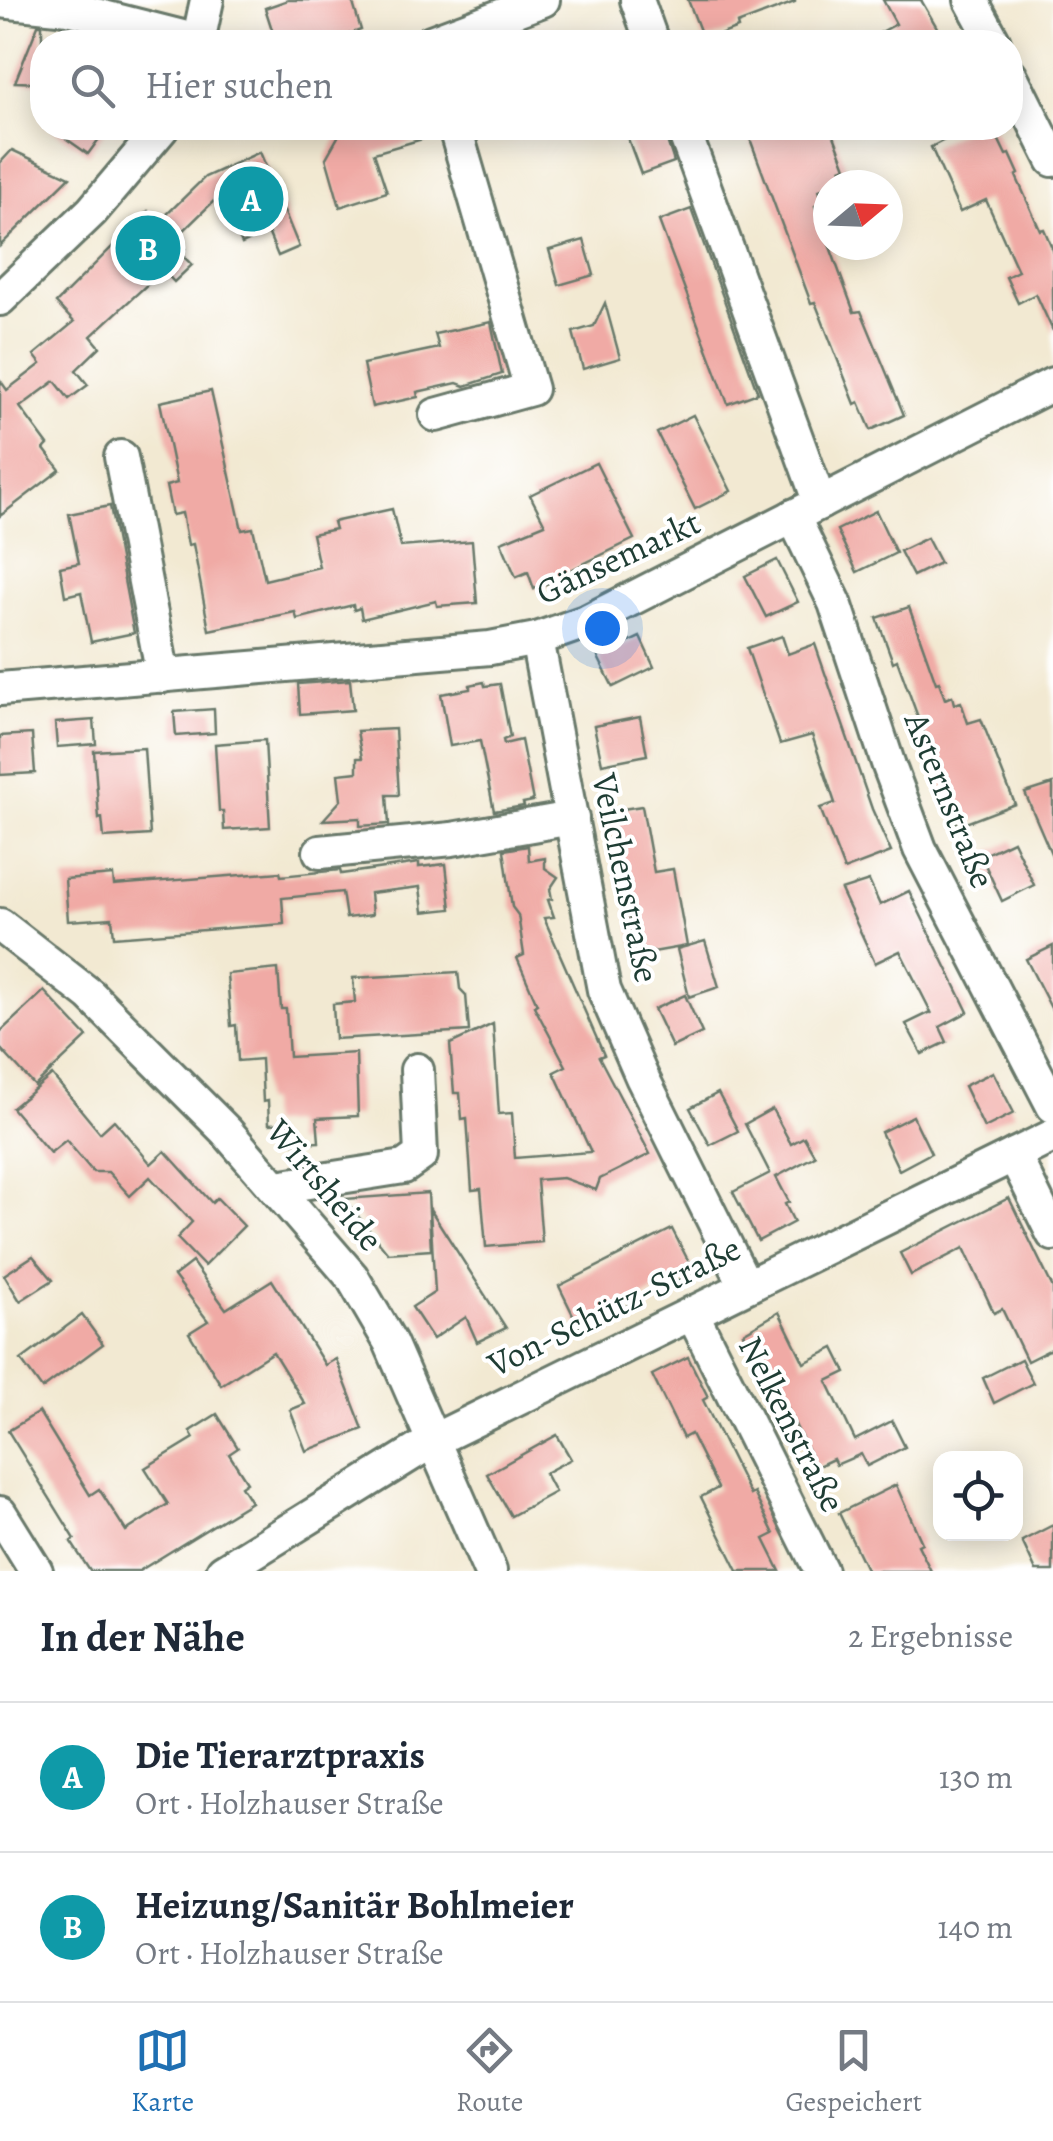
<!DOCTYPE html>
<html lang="de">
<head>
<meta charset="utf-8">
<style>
  :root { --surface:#fff; --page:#f6f6f7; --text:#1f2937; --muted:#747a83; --line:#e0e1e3; --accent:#1f6fb2 }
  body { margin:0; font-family:Alegreya,serif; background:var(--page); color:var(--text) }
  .controls { position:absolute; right:30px; bottom:30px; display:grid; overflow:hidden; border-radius:20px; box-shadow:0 5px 25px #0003 }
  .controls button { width:90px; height:90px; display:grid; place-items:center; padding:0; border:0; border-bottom:2px solid var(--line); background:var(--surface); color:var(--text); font:50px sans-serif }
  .compass { position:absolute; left:813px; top:170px; width:90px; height:90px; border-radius:50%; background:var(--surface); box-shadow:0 5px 25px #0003; rotate:71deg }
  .you { position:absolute; left:602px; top:628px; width:35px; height:35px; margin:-25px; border:8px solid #fff; border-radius:50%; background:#1a73e8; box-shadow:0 0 0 15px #1a73e833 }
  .badge { display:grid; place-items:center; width:65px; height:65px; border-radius:50%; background:var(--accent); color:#fff; font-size:32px; font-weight:700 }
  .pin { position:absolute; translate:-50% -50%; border:5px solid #fff; box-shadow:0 2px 10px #0006 }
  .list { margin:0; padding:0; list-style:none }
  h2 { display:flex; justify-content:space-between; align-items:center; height:130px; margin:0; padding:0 40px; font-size:42px }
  h2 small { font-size:32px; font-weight:400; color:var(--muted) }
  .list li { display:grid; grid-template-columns:65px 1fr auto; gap:30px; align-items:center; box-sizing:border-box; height:150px; padding:0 40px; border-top:2px solid var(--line) }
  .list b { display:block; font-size:38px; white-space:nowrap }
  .list p { margin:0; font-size:32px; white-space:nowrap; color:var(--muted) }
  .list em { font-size:32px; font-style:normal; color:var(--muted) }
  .icon { flex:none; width:55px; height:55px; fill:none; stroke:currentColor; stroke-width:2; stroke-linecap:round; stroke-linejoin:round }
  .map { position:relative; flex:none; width:1053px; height:1571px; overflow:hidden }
  .search { position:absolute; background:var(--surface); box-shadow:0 5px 25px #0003; left:30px; right:30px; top:30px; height:110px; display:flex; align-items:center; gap:25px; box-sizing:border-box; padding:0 35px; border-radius:40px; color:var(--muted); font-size:38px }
  .sheet { height:430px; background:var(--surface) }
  nav { display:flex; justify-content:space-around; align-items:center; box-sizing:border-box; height:140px; border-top:2px solid var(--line); background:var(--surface); font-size:28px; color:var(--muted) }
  nav a { display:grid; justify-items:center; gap:5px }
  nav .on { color:var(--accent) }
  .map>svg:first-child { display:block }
  .building { fill:#f0aaa5 }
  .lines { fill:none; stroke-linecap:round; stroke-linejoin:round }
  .minor-casing { stroke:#69796b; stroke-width:38 }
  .minor { stroke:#fff; stroke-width:32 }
  .labels { text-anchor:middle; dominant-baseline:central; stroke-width:8; stroke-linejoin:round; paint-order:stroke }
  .street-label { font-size:35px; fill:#1f3d34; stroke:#fff }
</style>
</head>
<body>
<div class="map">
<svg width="1053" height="1571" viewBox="0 0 1053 1571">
  <rect width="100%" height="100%" fill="#fff"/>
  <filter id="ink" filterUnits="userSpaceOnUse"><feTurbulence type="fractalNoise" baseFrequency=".01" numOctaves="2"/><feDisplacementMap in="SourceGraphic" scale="20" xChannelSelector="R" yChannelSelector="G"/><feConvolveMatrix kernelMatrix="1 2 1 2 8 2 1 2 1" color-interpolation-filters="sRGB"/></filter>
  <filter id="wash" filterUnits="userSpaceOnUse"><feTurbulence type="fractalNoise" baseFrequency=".0048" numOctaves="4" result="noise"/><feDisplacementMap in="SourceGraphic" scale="40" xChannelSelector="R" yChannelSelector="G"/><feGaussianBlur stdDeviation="2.25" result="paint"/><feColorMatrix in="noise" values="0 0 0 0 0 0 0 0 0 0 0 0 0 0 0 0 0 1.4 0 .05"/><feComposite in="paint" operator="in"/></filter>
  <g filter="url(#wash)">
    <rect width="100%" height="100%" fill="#f2e9d2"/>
    <g id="blocks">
      <g class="building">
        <polygon points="288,0 352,0 361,30 326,42 276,42 265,8"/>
        <polygon points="688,0 795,0 795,2 737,24 738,28 704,41"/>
        <polygon points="883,0 921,0 939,31 918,42 863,42 896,24"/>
        <polygon points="38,25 42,25 42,83 15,82"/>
        <polygon points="61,27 64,28 123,42 55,42"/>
        <polygon points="51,128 107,128 88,154"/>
        <polygon points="343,128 436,128 436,135 374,153 387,192 340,207 326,158"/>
        <polygon points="624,128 663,128 674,162 641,174"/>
        <polygon points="746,128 831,128 846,167 841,169 845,181 819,190 823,203 815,206 854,312 861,311 904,415 871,430 859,402 855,404 815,302 811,303"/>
        <polygon points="968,128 993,128 1006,155 1010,154 1019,174 1016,176 1040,230 1044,229 1053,250 1053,331 1036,294 1018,303 1006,277 1018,271 986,200 960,212 931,147"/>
        <polygon points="12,150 70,177 0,246 0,163"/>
        <polygon points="260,152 299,247 278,256 268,232 242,244 220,195 175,239 185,248 180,253 192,265 174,282 163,270 91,336 100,347 76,370 88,385 69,399 55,381 20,407 48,445 44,449 60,470 0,516 0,380 7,390 41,364 34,355 74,322 56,303 148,211 159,222 205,177"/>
        <polygon points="691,209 758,393 728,404 659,221"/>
        <polygon points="584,240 594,275 559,285 549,250"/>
        <polygon points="605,303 620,358 583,369 573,332 594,326"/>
        <polygon points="491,322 502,374 465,386 457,383 417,392 418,397 372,407 363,364 439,348 435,334"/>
        <polygon points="211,391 242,530 253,528 265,580 319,567 312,534 335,529 333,522 392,509 401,547 472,541 477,603 437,606 436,601 362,619 360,608 354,610 353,605 297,619 295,612 209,630 193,544 188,545 182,513 172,515 166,486 177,483 160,402"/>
        <polygon points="693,415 731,491 695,509 657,433"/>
        <polygon points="596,463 634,539 569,571 570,574 534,589 528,572 516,577 501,542 545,524 530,495"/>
        <polygon points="110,506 134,633 91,642 81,592 65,596 60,567 79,563 69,514"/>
        <polygon points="876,511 896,553 857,572 837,530"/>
        <polygon points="927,538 940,563 913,576 900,551"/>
        <polygon points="777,560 798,602 766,617 745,576"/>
        <polygon points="909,607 936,683 939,682 945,699 952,696 954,704 961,702 968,723 981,719 1015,804 958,826 897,660 893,662 877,618"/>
        <polygon points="782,636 788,654 815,644 872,809 891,852 844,870 820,808 835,803 812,735 780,744 747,648"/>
        <polygon points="640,637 654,667 613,687 598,657"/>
        <polygon points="350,680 353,710 300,714 298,684"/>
        <polygon points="484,682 485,686 500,684 510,737 503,740 504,744 521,740 533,801 523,803 524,806 494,811 480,741 450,746 441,694 470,689 470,685"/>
        <polygon points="214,709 215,733 176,736 174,712"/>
        <polygon points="640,717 647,755 602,764 594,726"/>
        <polygon points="94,720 96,744 57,747 55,723"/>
        <polygon points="395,729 399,795 387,795 389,824 360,826 360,818 323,820 341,800 338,774 357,772 357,758 362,758 357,731"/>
        <polygon points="32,734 35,773 0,775 0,736"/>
        <polygon points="265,740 270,827 224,830 223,811 219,811 215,744"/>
        <polygon points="144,748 150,835 104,838 102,818 99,819 94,751"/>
        <polygon points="1053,784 1053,858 1025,793"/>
        <polygon points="642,806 654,872 673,869 687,946 636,955 610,811"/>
        <polygon points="1013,841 1034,885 1002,901 981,856"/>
        <polygon points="528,846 529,861 545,858 545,868 558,877 550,889 552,899 548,900 554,917 544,918 604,1055 599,1057 650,1154 600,1179 596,1190 563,1178 537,1180 542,1242 486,1247 481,1189 472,1190 467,1118 462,1119 460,1093 454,1093 450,1044 493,1024 499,1114 512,1113 515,1158 591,1152 554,1072 566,1066 534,1006 537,1004 517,958 524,955 518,915 512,907 504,850"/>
        <polygon points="419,863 419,867 446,864 451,909 423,912 420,887 370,893 372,915 346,918 342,892 282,898 284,924 114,937 112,918 68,921 65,879 113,875 114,885 280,872 281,876 340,870 341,874"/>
        <polygon points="869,881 880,905 909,891 968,1012 940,1027 947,1042 922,1054 906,1024 931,1012 932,1014 900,951 875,963 841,890"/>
        <polygon points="705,941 719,987 689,997 677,949"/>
        <polygon points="1053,946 1053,1012 1026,959"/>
        <polygon points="278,969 281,1009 286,1009 289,1057 356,1053 358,1116 317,1118 319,1142 294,1143 293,1123 269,1124 268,1101 263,1102 261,1059 238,1061 236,1025 231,1026 227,974"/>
        <polygon points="458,972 460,989 466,995 469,1031 335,1039 333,1004 355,1002 353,978"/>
        <polygon points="44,991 87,1037 35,1086 0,1048 0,1032"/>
        <polygon points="685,995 702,1033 672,1047 654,1009"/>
        <polygon points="993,1072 1014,1113 984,1128 964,1086"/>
        <polygon points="52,1075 100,1133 114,1120 151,1164 165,1151 212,1203 217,1198 244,1226 204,1266 177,1238 192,1222 150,1177 130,1196 108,1172 93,1172 66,1140 50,1153 12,1108"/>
        <polygon points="718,1093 738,1131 710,1145 690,1108"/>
        <polygon points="772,1109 791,1144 804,1137 815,1156 776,1177 789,1202 785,1204 794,1222 758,1241 733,1192 770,1173 745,1124"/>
        <polygon points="913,1116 931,1153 899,1170 881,1132"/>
        <polygon points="428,1193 431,1250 388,1253 344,1199"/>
        <polygon points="1009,1198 1053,1288 1053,1348 1027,1361 1002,1309 994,1313 964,1248 911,1275 900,1253"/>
        <polygon points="430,1209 506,1328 477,1342 466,1317 433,1339 412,1307 435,1292"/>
        <polygon points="672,1229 694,1272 580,1329 559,1286"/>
        <polygon points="33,1256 53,1280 20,1301 4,1275"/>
        <polygon points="192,1262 226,1309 272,1280 325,1365 336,1359 363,1429 306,1451 290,1410 305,1404 273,1352 221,1385 189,1333 208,1321 174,1276"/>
        <polygon points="779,1312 804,1363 834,1348 846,1372 827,1381 855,1440 892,1421 905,1447 867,1466 861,1454 836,1465 833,1459 816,1467 778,1390 773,1393 743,1333"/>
        <polygon points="82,1315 103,1344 42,1389 21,1360"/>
        <polygon points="688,1357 708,1397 703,1400 750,1495 754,1493 774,1534 764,1539 780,1571 738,1571 701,1497 718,1488 691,1434 683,1438 652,1375"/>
        <polygon points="1021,1359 1033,1383 994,1403 983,1378"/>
        <polygon points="39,1412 90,1495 99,1489 126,1531 168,1504 145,1468 194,1438 190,1431 217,1414 238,1448 229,1454 247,1482 241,1486 251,1502 139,1571 90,1571 71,1542 75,1539 8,1431"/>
        <polygon points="557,1435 571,1459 545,1473 555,1492 511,1516 487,1474"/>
        <polygon points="896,1485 922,1543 918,1545 931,1571 867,1571 839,1513"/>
        <polygon points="1053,1525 1053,1571 1036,1571 1022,1541"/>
      </g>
    </g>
  </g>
  <g filter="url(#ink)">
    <use href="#blocks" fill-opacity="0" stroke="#69796b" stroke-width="2.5"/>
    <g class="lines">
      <g class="minor-casing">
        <g id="minor">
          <polyline points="637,0 652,42"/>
          <polyline points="971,0 994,42"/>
          <polyline points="0,1 68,8 198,41"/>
          <polyline points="198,42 207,0"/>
          <polyline points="431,42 543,0"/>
          <polyline points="1010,74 1053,160"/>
          <polyline points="683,128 820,503"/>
          <polyline points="0,299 92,211 162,128"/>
          <polyline points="436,415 531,389 455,128"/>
          <polyline points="121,457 163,676"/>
          <polyline points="793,516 835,603 889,766 920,849 1053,1106"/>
          <polyline points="537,639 604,990 642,1077 746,1286"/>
          <polyline points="0,689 490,648 537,639 588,621 1053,384"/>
          <polyline points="320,852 452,839 572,818"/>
          <polyline points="0,925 90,995 226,1131 352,1277 390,1342 490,1571"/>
          <polyline points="1014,1155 1053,1234"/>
          <polyline points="277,1187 404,1167 421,1155 417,1070"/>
          <polyline points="692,1313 821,1571"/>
          <polyline points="0,1513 36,1571"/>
          <polyline points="223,1571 434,1440 1053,1136"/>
        </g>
      </g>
      <use href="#minor" class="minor"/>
    </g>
  </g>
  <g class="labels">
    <g class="street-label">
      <text transform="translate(618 557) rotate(-25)">Gänsemarkt</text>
      <text transform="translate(950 800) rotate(68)">Asternstraße</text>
      <text transform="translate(626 878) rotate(78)">Veilchenstraße</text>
      <text transform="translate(325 1185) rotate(50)">Wirtsheide</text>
      <text transform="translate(614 1306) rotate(-26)">Von-Schütz-Straße</text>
      <text transform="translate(792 1424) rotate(63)">Nelkenstraße</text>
    </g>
  </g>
</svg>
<div class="controls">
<button><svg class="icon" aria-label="locate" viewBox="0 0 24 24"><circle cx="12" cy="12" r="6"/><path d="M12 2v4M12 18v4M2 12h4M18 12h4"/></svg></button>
</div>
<svg class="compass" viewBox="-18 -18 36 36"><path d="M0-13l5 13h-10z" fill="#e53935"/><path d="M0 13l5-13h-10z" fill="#747a83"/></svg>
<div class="you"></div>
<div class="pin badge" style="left:251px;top:199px;background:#0f9aa8">A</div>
<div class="pin badge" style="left:148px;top:248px;background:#0f9aa8">B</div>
<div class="search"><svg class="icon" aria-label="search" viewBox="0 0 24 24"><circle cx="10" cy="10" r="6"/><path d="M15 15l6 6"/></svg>Hier suchen</div>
</div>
<section class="sheet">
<h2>In der Nähe<small>2 Ergebnisse</small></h2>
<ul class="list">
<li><span class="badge" style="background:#0f9aa8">A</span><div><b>Die Tierarztpraxis</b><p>Ort · Holzhauser Straße</p></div><em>130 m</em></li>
<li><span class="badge" style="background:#0f9aa8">B</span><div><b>Heizung/Sanitär Bohlmeier</b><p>Ort · Holzhauser Straße</p></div><em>140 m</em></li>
</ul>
</section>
<nav>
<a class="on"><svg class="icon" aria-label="map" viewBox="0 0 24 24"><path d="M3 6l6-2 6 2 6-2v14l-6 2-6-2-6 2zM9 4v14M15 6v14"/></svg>Karte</a>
<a><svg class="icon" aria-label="directions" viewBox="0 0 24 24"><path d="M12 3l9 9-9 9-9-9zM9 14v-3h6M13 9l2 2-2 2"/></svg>Route</a>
<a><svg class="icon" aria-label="saved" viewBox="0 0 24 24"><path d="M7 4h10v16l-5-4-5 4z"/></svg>Gespeichert</a>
</nav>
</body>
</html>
